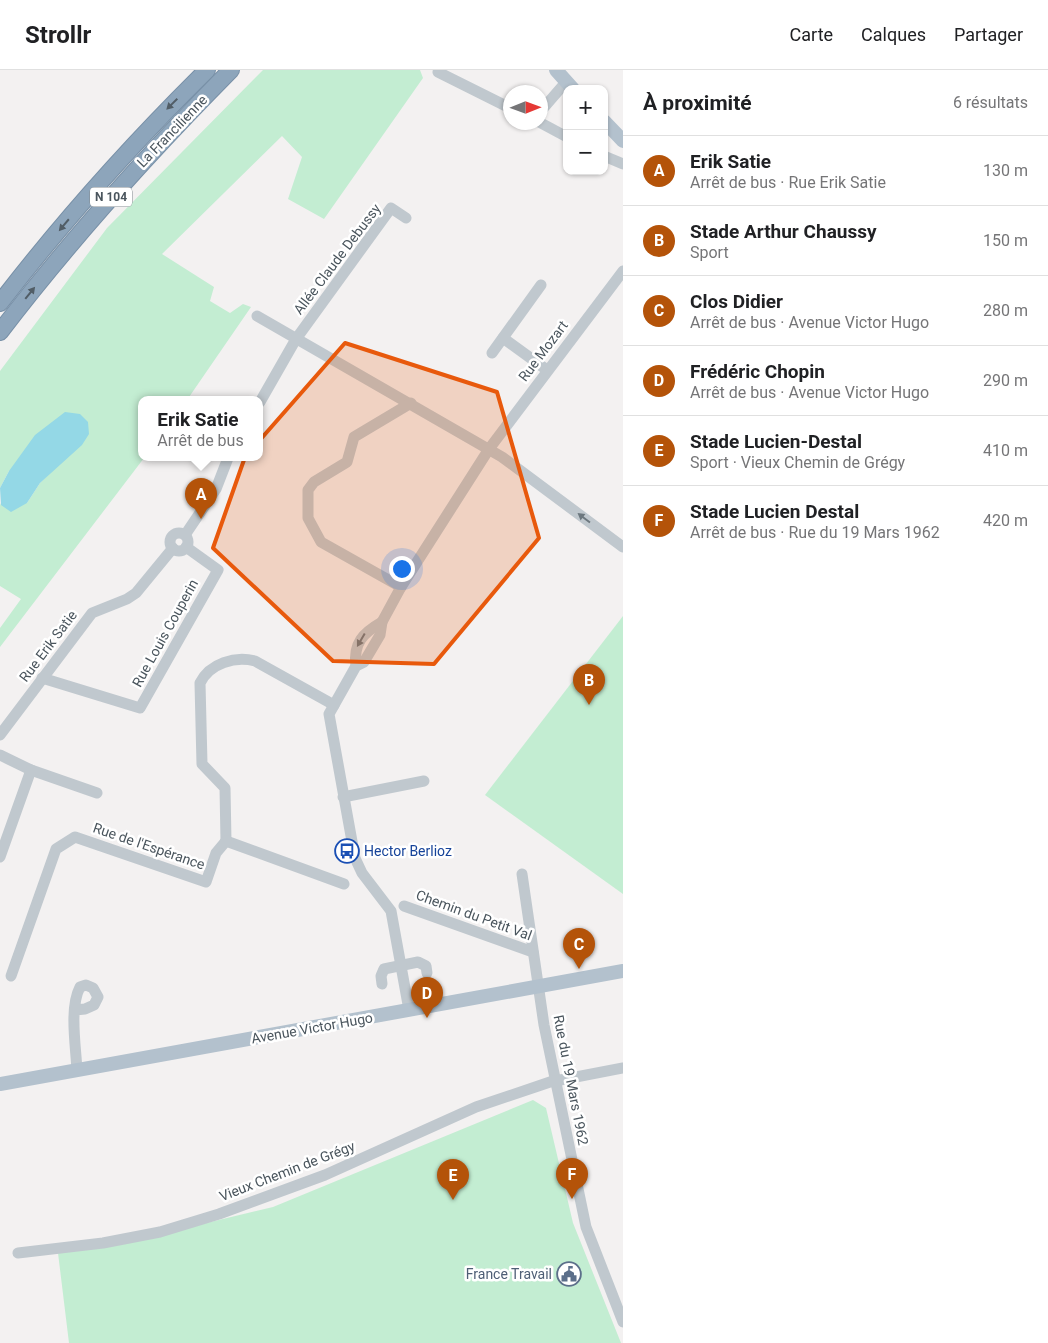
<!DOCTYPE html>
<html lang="fr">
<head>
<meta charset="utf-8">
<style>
  :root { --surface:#fff; --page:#f2f2f2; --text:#202124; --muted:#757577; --line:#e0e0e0; --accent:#b45309 }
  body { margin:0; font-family:Roboto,sans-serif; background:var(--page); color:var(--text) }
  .controls { position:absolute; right:15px; top:15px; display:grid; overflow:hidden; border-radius:10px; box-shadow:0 1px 4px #0004 }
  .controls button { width:45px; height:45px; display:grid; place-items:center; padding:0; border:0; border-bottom:1px solid var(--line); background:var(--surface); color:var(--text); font:25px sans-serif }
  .compass { position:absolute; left:503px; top:15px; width:45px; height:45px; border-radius:50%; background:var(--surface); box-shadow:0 1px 4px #0004; rotate:89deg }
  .you { position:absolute; left:401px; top:498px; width:18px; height:18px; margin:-12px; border:4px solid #fff; border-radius:50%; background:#1a73e8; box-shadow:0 0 0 8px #1a73e833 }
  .badge { display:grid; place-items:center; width:32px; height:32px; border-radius:50%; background:var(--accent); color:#fff; font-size:16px; font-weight:700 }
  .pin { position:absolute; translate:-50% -41px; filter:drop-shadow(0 1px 2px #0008) }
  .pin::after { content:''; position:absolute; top:26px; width:18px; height:15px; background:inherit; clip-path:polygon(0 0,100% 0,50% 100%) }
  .popup { position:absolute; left:138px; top:326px; width:125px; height:65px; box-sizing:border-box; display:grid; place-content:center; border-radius:10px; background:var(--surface); filter:drop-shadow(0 1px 4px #0005); font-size:16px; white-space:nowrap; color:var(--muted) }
  .popup b { font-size:19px; color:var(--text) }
  .popup::after { content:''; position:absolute; left:50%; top:100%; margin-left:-10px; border:10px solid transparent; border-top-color:var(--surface) }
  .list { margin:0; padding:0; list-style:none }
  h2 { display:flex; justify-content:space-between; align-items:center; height:65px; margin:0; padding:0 20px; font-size:21px }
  h2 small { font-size:16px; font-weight:400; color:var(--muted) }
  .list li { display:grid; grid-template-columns:32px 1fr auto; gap:15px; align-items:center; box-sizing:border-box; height:70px; padding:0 20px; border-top:1px solid var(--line) }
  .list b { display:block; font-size:19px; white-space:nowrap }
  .list p { margin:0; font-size:16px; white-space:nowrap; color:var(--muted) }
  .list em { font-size:16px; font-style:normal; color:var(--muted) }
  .map { position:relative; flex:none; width:623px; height:1273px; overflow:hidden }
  header { display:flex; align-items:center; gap:30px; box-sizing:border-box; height:70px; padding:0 25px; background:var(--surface); border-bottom:1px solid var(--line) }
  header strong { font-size:24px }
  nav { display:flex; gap:28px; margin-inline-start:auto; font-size:18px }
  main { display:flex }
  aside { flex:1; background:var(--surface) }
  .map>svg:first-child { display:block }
  .green { fill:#c3edd2 }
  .water { fill:#94d8e6 }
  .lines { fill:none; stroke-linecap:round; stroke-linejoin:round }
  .highway-casing { stroke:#7890a7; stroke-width:18 }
  .minor { stroke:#c0c8ce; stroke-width:11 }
  .major { stroke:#b3c1cd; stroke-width:14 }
  .highway { stroke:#8da5bb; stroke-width:16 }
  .oneway { fill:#515d66 }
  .oneway2 { fill:#6d787f }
  .marked { fill:#e8590c; fill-opacity:0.2; stroke:#e8590c; stroke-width:4; stroke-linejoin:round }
  .labels { text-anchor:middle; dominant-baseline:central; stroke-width:5; stroke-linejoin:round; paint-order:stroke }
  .shield { fill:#fff; stroke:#80888e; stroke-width:1 }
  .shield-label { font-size:12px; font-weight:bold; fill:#4a555d }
  .street-label { font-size:14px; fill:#4a555d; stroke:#fff }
  .transit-label { font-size:14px; fill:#164399; stroke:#fff; text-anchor:start }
  .service-label { font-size:14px; fill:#4e5e75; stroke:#fff; text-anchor:end }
</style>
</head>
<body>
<header>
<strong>Strollr</strong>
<nav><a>Carte</a><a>Calques</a><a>Partager</a></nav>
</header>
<main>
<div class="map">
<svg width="623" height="1273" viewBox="0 0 623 1273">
  <rect width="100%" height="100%" fill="#f3f1f1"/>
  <g class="green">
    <polygon points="263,0 420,0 423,8 324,149 288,129 302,87 282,66 162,184 214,217 210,231 230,243 243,234 251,237 187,330 142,330 142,388 144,388 0,577 0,558 21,529 0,516 0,433 1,435 27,433 40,413 57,396 9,401 0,418 0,301 107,158"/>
    <polygon points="623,546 623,824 485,725"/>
    <polygon points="533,1030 546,1038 573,1153 621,1273 69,1273 58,1183 119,1174 273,1137"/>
  </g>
  <polygon class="water" points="65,342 80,344 88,352 89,364 82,375 40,413 27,433 11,442 1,435 0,418 9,401 35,365"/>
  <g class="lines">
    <g class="highway-casing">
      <g id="highway">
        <path d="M0,233C63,151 133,73 207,0"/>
        <path d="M0,262C71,169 149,83 231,0"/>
      </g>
    </g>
    <g class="minor">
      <polyline points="438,2 510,38"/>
      <polyline points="540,42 566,12"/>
      <polyline points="539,52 567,67"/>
      <polyline points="604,86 623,94"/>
      <polyline points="257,246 502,387 623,477"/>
      <polyline points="503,268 547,300"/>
      <polyline points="492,283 541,215"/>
      <polyline points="260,332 296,269 391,138 406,148"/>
      <circle cx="179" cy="472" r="9"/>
      <polyline points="185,465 216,419 228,388"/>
      <polyline points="401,517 321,472 308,448 308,420 314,412 347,392 354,367 411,333"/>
      <path d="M356,596C353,573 363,563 382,552"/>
      <polyline points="42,608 140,638 218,500 186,477"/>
      <polyline points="0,665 92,543 127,529 136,523 173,478"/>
      <polyline points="0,685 31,700 97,723"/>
      <polyline points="343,727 424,711"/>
      <path d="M226,771L225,718L202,694L200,613C210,593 235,586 255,591L334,635"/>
      <polyline points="226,771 344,814"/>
      <polyline points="0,787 31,700"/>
      <polyline points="522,804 544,955 586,1157 623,1252"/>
      <polyline points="404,836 533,882"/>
      <polyline points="11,906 56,779 75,767 206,812 216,783 226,771"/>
      <polyline points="382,914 381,906 384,899 418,892 426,896 427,903"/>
      <path d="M75,940L85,939L94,935L98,927L93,918L86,915L80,917C69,938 76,977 77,1001"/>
      <polyline points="409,940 391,841 362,803 355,788 329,644 356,596 364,592 380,565 382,552 401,517 489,379 623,201"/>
      <polyline points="18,1183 103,1173 160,1162 219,1144 325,1105 476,1037 550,1012 623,998"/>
    </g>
    <g class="major">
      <polyline points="556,0 573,19"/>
      <polyline points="604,51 623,71"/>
      <polyline points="0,1014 623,901"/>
    </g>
    <use href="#highway" class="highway"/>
  </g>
  <defs><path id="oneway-solid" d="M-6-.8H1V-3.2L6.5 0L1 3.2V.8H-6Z" transform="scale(1.25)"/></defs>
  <g class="oneway">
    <use href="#oneway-solid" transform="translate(172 34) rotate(135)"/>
    <use href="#oneway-solid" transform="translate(64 155) rotate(130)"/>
    <use href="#oneway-solid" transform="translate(30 223) rotate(-51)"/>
  </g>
  <g class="oneway2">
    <use href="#oneway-solid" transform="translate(584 448) rotate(-143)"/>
    <use href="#oneway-solid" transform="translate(361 570) rotate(120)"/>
  </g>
  <path class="marked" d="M345,273L497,322L539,468L434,594L333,591L213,478L245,387Z"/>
  <defs>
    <g id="bus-ring" transform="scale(1.25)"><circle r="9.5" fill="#fff" stroke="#1a4fb4" stroke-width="1.5"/><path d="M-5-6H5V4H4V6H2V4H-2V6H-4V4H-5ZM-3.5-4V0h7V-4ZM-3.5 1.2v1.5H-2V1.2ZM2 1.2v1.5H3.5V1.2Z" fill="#1a4fb4"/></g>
    <g id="civic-ring" transform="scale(1.25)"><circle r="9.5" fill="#fff" stroke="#5c6f8a" stroke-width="1.5"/><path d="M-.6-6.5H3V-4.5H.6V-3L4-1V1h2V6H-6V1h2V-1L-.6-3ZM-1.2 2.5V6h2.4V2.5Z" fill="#5c6f8a"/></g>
  </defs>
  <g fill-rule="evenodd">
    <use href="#bus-ring" x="347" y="781"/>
    <use href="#civic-ring" x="569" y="1204"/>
  </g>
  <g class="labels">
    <rect class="shield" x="90" y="117.5" width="42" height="19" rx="4"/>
    <g class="shield-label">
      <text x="111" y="127">N 104</text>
    </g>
    <g class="street-label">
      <text transform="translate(172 61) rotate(-46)">La Francilienne</text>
      <text transform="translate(337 189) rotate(-53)">Allée Claude Debussy</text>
      <text transform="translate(543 281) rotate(-53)">Rue Mozart</text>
      <text transform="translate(165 563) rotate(-61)">Rue Louis Couperin</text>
      <text transform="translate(48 576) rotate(-53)">Rue Erik Satie</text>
      <text transform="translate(149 776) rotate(19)">Rue de l'Espérance</text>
      <text transform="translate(474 845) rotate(20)">Chemin du Petit Val</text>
      <text transform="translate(312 958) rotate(-10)">Avenue Victor Hugo</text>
      <text transform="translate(571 1010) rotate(79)">Rue du 19 Mars 1962</text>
      <text transform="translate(287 1101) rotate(-21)">Vieux Chemin de Grégy</text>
    </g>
    <g class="transit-label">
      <text x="364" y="781">Hector Berlioz</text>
    </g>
    <g class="service-label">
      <text x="552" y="1204">France Travail</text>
    </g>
  </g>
</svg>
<div class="controls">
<button>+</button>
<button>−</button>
</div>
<svg class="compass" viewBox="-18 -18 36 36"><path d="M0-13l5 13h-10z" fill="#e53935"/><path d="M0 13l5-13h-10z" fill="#757577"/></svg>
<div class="you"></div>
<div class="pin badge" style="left:201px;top:449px">A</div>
<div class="popup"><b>Erik Satie</b>Arrêt de bus</div>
<div class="pin badge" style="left:589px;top:635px">B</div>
<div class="pin badge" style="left:579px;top:899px">C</div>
<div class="pin badge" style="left:427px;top:948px">D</div>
<div class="pin badge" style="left:453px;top:1130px">E</div>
<div class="pin badge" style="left:572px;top:1129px">F</div>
</div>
<aside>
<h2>À proximité<small>6 résultats</small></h2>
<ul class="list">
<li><span class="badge">A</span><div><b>Erik Satie</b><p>Arrêt de bus · Rue Erik Satie</p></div><em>130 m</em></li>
<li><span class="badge">B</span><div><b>Stade Arthur Chaussy</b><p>Sport</p></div><em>150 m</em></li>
<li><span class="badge">C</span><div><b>Clos Didier</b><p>Arrêt de bus · Avenue Victor Hugo</p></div><em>280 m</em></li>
<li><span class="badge">D</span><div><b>Frédéric Chopin</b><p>Arrêt de bus · Avenue Victor Hugo</p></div><em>290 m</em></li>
<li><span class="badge">E</span><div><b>Stade Lucien-Destal</b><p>Sport · Vieux Chemin de Grégy</p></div><em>410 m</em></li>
<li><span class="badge">F</span><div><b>Stade Lucien Destal</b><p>Arrêt de bus · Rue du 19 Mars 1962</p></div><em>420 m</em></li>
</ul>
</aside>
</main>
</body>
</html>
